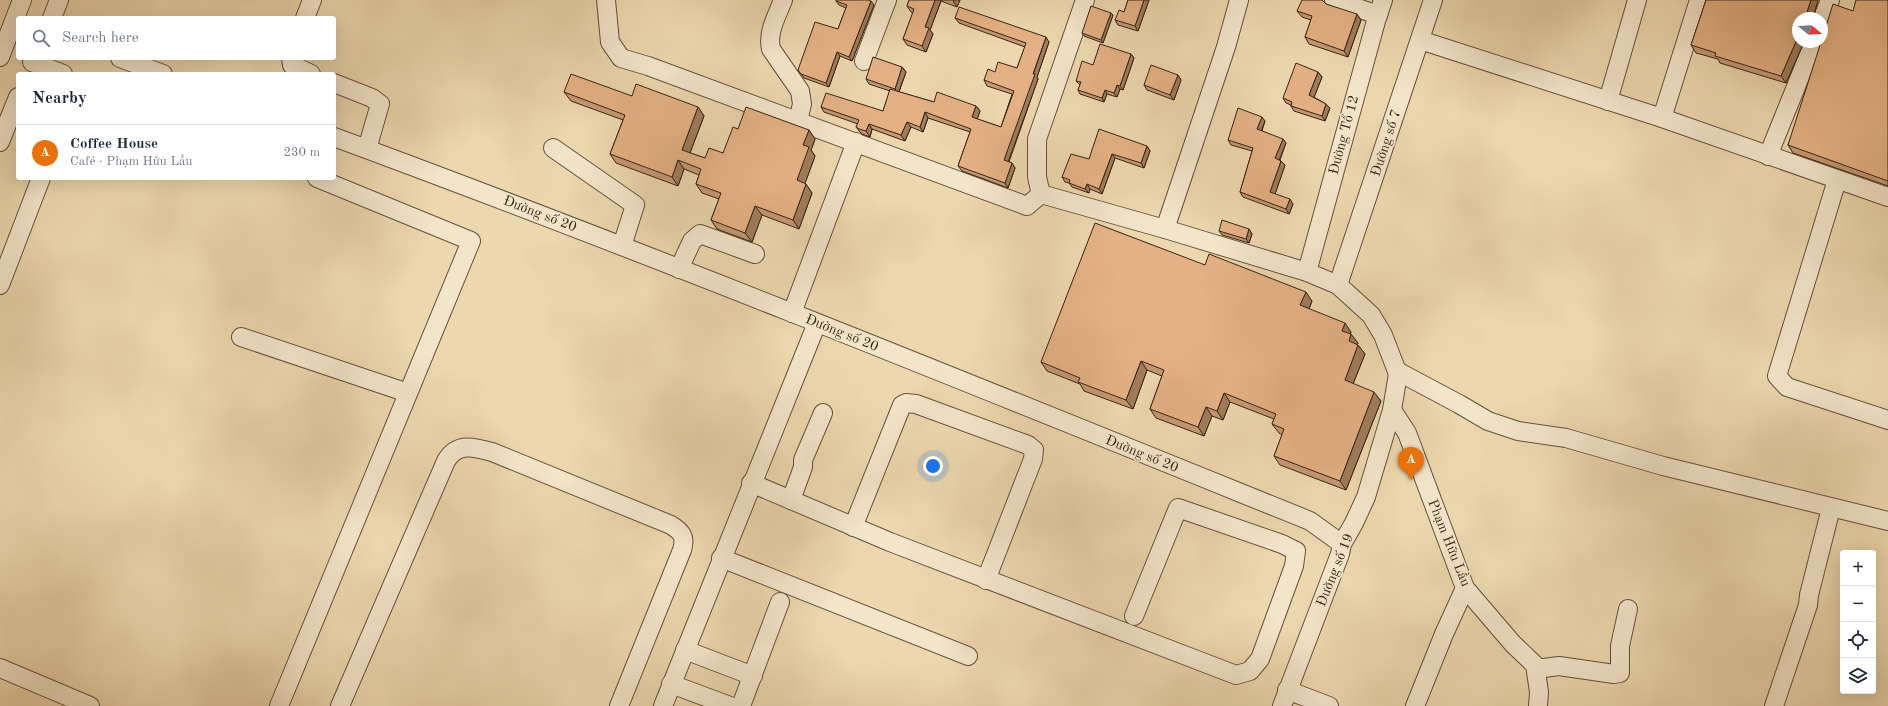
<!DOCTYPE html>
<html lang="en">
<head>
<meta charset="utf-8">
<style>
  :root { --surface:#fff; --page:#f2f2f3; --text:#1f2937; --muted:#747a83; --line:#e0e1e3; --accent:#8f2418 }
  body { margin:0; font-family:"Old Standard TT",serif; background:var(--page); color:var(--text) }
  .controls { position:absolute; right:12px; bottom:12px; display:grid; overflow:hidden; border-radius:4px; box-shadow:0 4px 16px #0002 }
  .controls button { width:36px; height:36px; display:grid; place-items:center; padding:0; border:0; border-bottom:1px solid var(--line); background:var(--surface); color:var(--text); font:20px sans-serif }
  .compass { position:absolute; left:1792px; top:12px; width:36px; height:36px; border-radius:50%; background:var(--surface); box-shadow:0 4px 16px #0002; rotate:108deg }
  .you { position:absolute; left:933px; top:466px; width:14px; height:14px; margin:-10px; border:3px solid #fff; border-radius:50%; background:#1a73e8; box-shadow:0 0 0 6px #1a73e833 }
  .badge { display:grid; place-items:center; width:26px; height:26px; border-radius:50%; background:var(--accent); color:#fff; font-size:13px; font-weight:700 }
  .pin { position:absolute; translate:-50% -33px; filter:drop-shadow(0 1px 2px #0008) }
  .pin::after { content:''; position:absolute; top:21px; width:14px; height:12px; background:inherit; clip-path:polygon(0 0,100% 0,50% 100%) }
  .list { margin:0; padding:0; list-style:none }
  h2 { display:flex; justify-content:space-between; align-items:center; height:52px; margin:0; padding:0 16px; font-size:17px }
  h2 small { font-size:13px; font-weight:400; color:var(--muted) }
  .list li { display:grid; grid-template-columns:26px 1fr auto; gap:12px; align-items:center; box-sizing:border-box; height:56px; padding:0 16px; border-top:1px solid var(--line) }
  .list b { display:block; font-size:15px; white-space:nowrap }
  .list p { margin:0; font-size:13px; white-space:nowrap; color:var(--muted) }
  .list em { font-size:13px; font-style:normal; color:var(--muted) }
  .icon { flex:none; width:22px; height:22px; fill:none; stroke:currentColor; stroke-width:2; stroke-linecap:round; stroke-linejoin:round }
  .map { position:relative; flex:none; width:1888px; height:706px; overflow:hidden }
  .search { position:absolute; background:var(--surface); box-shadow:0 4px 16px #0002; left:16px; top:16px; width:320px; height:44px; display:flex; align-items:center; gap:10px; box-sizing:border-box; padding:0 14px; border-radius:4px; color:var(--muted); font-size:15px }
  .panel { position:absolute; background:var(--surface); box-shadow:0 4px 16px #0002; left:16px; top:72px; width:320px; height:108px; border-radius:4px }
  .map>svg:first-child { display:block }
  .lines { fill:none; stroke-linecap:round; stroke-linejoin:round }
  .minor-casing { stroke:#63523d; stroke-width:20 }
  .minor { stroke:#f3e5ca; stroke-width:18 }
  .wall { fill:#c59872; stroke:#352517 }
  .shaded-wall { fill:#a07c5c; stroke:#352517 }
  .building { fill:#e5b184; stroke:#352517 }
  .labels { text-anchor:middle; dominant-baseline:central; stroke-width:3.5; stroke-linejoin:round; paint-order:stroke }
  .street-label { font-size:14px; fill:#352517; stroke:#f3e5ca }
</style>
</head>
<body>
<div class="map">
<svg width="1888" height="706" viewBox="0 0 1888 706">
  <rect width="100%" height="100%" fill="#ecd7ae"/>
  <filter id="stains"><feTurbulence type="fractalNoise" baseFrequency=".005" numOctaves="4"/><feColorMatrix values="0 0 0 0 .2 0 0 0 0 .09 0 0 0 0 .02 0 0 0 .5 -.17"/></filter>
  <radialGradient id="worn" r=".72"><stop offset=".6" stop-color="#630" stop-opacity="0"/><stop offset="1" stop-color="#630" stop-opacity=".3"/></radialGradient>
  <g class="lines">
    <g class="minor-casing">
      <g id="minor">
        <polyline points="606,0 610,42 621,58 648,66 1027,206 1041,194"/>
        <path d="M783,0C777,16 767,32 771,49L800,91L802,104L798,121"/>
        <polyline points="1085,0 1037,139 1037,177 1041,194 1165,229 1307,272 1338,285 1371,315 1383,335 1398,374 1392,410 1366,497 1354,523 1342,544 1340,554 1282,706"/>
        <polyline points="1334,0 1378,15"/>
        <polyline points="52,18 59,0"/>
        <polyline points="305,18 312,0"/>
        <polyline points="1822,20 1830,0"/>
        <polyline points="1420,40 1662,118 1888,197"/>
        <polyline points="0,57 22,0"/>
        <polyline points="120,58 163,74"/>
        <polyline points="291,58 292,65 311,74"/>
        <polyline points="864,61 887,0"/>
        <polyline points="32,62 63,74"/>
        <polyline points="334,83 372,98 380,104 367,149"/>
        <polyline points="1608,101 1637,0"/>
        <polyline points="1662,118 1699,0"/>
        <path d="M334,137C662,258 986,390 1310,521L1342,544"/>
        <polyline points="0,142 18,97"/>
        <polyline points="553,148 635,205 622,246"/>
        <polyline points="1768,156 1814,42"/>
        <polyline points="1837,180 1777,376 1787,387 1888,420"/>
        <polyline points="1165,229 1226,47 1239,0"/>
        <polyline points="679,269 692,241 700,234 755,254"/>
        <polyline points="1307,272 1376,21 1383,0"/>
        <polyline points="0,285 41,178"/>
        <polyline points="1338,285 1433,0"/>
        <polyline points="792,313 856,142"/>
        <polyline points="241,337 408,393"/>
        <polyline points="1397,371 1459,404 1488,421 1518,431 1566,438 1663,466 1888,521"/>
        <polyline points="1392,410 1407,433 1465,588 1513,644 1535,665 1539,692 1538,706"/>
        <polyline points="751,483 890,542 1236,675 1250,671 1260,659 1294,566 1296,551 1282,544 1178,508 1134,616"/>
        <polyline points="791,500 803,467 803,460 823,413"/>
        <polyline points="853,527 902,405 906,403 916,404 1028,445 1034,450 1033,459 986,580"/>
        <polyline points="721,558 968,656"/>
        <polyline points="685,650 753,676"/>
        <polyline points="0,668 90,706"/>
        <polyline points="1536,669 1559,666 1614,674 1620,673 1620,646 1628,609"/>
        <polyline points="671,684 730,706"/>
        <polyline points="1287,690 1329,706"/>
        <polyline points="279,706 471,241 317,178"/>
        <path d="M340,706L446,461C457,442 474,447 492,452L671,525C682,532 686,537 682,550L619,706"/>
        <polyline points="663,706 817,323"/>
        <polyline points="741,706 780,602"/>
        <polyline points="1415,706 1444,634 1465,588"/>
        <polyline points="1774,706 1808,605 1809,595 1831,508"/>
      </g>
    </g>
    <use href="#minor" class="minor"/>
  </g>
  <g class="wall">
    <polygon points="909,0 960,0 957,7 941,1 930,30 933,34 926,52 907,45 903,39 913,13 911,12 907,6"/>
    <polygon points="1128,0 1149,0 1138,31 1118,25 1115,20 1124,12"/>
    <polygon points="1706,0 1818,0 1813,18 1798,18 1798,42 1804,42 1786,83 1720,63 1718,59 1696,53 1691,45"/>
    <polygon points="1888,0 1888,186 1793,153 1788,145 1853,11"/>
    <polygon points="836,1 874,5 852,61 840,56 829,87 804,78 798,70 838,29 846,8 839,5"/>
    <polygon points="1326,4 1361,20 1348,57 1309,44 1305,37 1311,20 1302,17 1297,11"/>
    <polygon points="1113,15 1103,43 1084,36 1082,33"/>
    <polygon points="955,18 1049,42 1037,77 1038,79 1009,162 1012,163 1015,168 1008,188 962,171 958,166 970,132 928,118 923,132 911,127 905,141 872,129 870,137 862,134 860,132 856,127 858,124 824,112 821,107 883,111 890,91 869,84 866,79 902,67 906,72 899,92 934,102 976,106 980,111 977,119 1001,127 1012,94 987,86 984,80 995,72 1017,68 1025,47 959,23"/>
    <polygon points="1131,54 1134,58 1123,90 1120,89 1117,97 1107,94 1104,102 1080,94 1078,90 1080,85 1076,81 1093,65"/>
    <polygon points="1318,72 1322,77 1314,97 1326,104 1330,108 1325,121 1294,111 1291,106 1291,105 1286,103 1283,98"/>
    <polygon points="1178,75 1181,80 1174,100 1147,90 1144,85"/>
    <polygon points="564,92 632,96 698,107 704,116 690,153 705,158 723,153 738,129 809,130 815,139 811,150 815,156 805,183 812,193 799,229 762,215 752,242 717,229 711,220 719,199 702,193 696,184 699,175 684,169 678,186 616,163 610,154 623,120 571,101"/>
    <polygon points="1265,121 1262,131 1286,143 1280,160 1285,165 1275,194 1293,204 1289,214 1243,197 1240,192 1252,151 1231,145 1228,140"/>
    <polygon points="1147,146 1150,151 1144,168 1115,158 1102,194 1090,189 1089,193 1072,187 1069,183 1065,182 1062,177 1089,159"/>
    <polygon points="1249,229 1252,234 1249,243 1222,235 1219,231"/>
    <polygon points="1205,265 1312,301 1309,309 1351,332 1350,334 1358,343 1357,345 1358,345 1365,354 1353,384 1381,401 1346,490 1280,465 1274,456 1282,435 1279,433 1272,424 1274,419 1230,402 1223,420 1212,416 1204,436 1156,418 1150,409 1162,376 1147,370 1133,409 1084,391 1080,384 1047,371 1041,362"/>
  </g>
  <g class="shaded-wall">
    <polygon points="935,0 940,0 941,1 930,30 933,34 926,52 922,46 925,27"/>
    <polygon points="954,0 960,0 957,7 953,1"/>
    <polygon points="1144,0 1149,0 1138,31 1135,26"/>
    <polygon points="1811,0 1818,0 1813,18 1805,18"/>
    <polygon points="871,1 874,5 852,61 849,57"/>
    <polygon points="1111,13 1113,15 1103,43 1101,40"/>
    <polygon points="1357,14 1361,20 1348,57 1344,51"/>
    <polygon points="1046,37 1049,42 1037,77 1038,79 1007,165 1004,160"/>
    <polygon points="1798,37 1798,42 1804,42 1786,83 1781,76"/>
    <polygon points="837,52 840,56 829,87 826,83"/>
    <polygon points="1131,54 1134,58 1123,90 1120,86"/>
    <polygon points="902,67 906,72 898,94 895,89"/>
    <polygon points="1318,72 1322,77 1313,100 1309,95"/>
    <polygon points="1178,75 1181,80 1174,100 1170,95"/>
    <polygon points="1117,85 1120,89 1117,97 1114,93"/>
    <polygon points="1105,90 1107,94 1104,102 1102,98"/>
    <polygon points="1326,104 1330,108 1325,121 1322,116"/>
    <polygon points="976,106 980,111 976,123 972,117"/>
    <polygon points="698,107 704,116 688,158 682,150"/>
    <polygon points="925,112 928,118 923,132 920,127"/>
    <polygon points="1262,117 1265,121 1260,134 1257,129"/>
    <polygon points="907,122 911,127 905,141 901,135"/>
    <polygon points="869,124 872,129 870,137 866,131"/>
    <polygon points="809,130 815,139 811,150 815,156 803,189 797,180 803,145"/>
    <polygon points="1283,139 1286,143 1278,163 1275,158"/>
    <polygon points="1147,146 1150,151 1144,168 1141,163"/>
    <polygon points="1112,154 1115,158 1102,194 1099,189"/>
    <polygon points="678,160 684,169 678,186 672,177"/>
    <polygon points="1281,161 1285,165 1274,197 1270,192"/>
    <polygon points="1012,163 1015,168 1008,188 1005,183"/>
    <polygon points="806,184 812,193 799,229 793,220"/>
    <polygon points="1087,184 1090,189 1089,193 1085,189"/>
    <polygon points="1290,199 1293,204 1289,214 1286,209"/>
    <polygon points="755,206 762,215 752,242 745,233"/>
    <polygon points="1249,229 1252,234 1249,243 1246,239"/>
    <polygon points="1306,292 1312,301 1307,314 1300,305"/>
    <polygon points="1345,323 1351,332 1348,340 1342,331"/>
    <polygon points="1351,334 1358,343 1355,350 1349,341"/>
    <polygon points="1358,345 1365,354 1351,389 1345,380"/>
    <polygon points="1141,361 1147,370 1133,409 1126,400"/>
    <polygon points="1374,392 1381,401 1346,490 1340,481"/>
    <polygon points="1224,393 1230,402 1223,420 1217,411"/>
    <polygon points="1206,407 1212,416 1204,436 1198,427"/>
  </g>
  <g class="building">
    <polygon points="836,0 868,0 871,1 849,57 837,52 826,83 801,74 798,70 815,22 838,29 847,5 836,1"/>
    <polygon points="909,0 935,0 925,27 929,28 922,46 903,39 914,9 907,6"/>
    <polygon points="1128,0 1144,0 1135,26 1115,20 1119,10 1124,12"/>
    <polygon points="1302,0 1322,0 1326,4 1357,14 1344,51 1305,37 1312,16 1297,11"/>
    <polygon points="1706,0 1811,0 1805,18 1798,18 1798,37 1781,76 1715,56 1716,53 1691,45"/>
    <polygon points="1856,0 1888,0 1888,181 1788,145 1821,42 1822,42 1822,39 1833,4 1853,11"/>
    <polygon points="1091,6 1111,13 1101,40 1082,33"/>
    <polygon points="959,7 1046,37 1033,74 1035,74 1004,160 1012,163 1005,183 958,166 971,129 925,112 920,127 907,122 901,135 869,124 866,131 859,129 856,127 859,120 821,107 826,93 883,111 890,89 934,102 937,92 976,106 972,117 1001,127 1014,91 984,80 988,69 995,72 998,62 1017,68 1026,43 955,18"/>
    <polygon points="1100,44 1131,54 1120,86 1117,85 1114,93 1105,90 1102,98 1078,90 1081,82 1076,81 1082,61 1093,65"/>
    <polygon points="873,57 902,67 895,89 866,79"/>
    <polygon points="1296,63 1318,72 1309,95 1326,104 1322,116 1291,106 1292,102 1283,98"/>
    <polygon points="1151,65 1178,75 1170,95 1144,85"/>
    <polygon points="571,74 632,96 636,84 698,107 682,150 705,158 709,148 723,153 733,127 738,129 746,107 809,130 803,145 809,147 797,180 806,184 793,220 755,206 745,233 711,220 721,193 696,184 701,169 678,160 672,177 610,154 625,115 564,92"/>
    <polygon points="1238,108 1262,117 1257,129 1283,139 1275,158 1281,161 1270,192 1290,199 1286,209 1240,192 1253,148 1228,140"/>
    <polygon points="1099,129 1147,146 1141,163 1112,154 1099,189 1087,184 1085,189 1069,183 1070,180 1062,177 1071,154 1089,159"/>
    <polygon points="1222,220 1249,229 1246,239 1219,231"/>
    <polygon points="1095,223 1205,265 1209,254 1306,292 1300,305 1345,323 1342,331 1351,334 1349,341 1358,345 1345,380 1374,392 1340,481 1274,456 1284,429 1272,424 1276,414 1224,393 1217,411 1206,407 1198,427 1150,409 1164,370 1141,361 1126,400 1078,382 1080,378 1041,362"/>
  </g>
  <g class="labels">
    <g class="street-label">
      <text transform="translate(1344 135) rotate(-75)">Đường Tổ 12</text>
      <text transform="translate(1386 143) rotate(-72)">Đường số 7</text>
      <text transform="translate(540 214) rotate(21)">Đường số 20</text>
      <text transform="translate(842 333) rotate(22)">Đường số 20</text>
      <text transform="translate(1142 454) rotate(22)">Đường số 20</text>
      <text transform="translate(1449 543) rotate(68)">Phạm Hữu Lầu</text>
      <text transform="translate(1335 570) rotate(-68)">Đường số 19</text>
    </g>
  </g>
  <rect width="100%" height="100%" filter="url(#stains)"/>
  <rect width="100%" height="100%" fill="url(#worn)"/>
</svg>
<div class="controls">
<button>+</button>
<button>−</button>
<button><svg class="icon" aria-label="locate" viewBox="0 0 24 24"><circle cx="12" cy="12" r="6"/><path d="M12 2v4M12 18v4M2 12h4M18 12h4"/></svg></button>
<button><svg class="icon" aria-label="layers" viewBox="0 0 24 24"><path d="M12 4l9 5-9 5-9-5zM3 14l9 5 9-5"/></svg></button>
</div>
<svg class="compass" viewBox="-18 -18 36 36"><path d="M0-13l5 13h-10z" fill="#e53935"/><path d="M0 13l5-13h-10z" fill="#747a83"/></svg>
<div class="you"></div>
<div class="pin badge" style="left:1411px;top:480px;background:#e8710a">A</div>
<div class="search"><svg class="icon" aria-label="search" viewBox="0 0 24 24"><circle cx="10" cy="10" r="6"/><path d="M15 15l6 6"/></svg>Search here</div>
<section class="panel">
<h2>Nearby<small></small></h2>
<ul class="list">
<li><span class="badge" style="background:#e8710a">A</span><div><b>Coffee House</b><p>Café · Phạm Hữu Lầu</p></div><em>230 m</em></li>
</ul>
</section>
</div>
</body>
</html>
